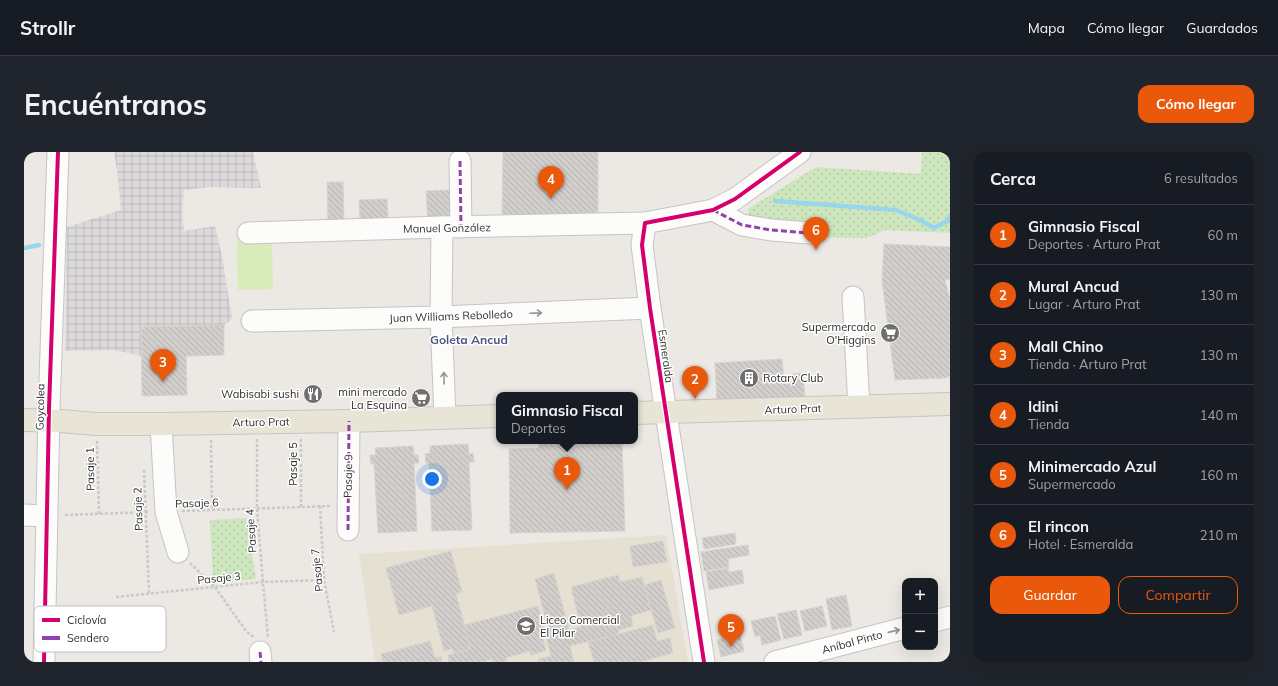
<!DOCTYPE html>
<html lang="es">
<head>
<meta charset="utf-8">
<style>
  :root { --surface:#171b24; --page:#20242c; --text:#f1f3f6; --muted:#9ea1a6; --line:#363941; --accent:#ea580c }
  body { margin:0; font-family:Mulish,sans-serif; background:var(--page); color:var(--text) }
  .controls { position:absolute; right:12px; bottom:12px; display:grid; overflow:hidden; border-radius:8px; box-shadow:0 4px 16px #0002 }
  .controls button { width:36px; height:36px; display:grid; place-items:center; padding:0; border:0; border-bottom:1px solid var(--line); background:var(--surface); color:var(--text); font:20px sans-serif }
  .you { position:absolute; left:408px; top:327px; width:14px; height:14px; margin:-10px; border:3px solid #fff; border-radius:50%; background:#1a73e8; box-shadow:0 0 0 6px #1a73e833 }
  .badge { display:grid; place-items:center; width:26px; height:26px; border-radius:50%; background:var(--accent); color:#fff; font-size:13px; font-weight:700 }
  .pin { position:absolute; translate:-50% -33px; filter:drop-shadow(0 1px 2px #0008) }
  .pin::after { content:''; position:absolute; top:21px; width:14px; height:12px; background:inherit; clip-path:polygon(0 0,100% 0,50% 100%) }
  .popup { position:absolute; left:472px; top:240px; width:142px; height:52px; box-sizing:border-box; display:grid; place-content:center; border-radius:8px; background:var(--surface); filter:drop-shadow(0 1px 3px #0005); font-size:13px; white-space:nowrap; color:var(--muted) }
  .popup b { font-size:15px; color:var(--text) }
  .popup::after { content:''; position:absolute; left:50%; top:100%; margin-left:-8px; border:8px solid transparent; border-top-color:var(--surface) }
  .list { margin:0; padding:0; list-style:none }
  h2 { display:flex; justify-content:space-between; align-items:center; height:52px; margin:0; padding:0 16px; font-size:17px }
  h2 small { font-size:13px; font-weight:400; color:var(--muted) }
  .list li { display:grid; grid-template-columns:26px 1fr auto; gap:12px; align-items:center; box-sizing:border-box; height:60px; padding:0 16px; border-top:1px solid var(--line) }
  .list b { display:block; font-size:15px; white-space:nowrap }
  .list p { margin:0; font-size:13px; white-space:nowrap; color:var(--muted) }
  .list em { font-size:13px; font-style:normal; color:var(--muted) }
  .actions { display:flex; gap:8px; padding:12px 16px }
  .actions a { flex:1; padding:9px 0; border:1px solid var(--accent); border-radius:12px; text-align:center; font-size:14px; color:var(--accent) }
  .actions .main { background:var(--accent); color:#fff }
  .map { position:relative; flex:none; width:926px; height:510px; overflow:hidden; border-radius:12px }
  header { display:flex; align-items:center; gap:24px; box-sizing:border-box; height:56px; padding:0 20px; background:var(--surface); border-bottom:1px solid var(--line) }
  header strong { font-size:19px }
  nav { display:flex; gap:22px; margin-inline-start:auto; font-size:14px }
  .intro { display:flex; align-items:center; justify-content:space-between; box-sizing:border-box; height:96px; padding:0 24px }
  h1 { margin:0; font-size:28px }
  .button { padding:10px 18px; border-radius:12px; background:var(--accent); color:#fff; font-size:14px; font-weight:700 }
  main { display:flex; gap:24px; padding:0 24px }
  aside { flex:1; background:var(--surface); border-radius:12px; box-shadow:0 4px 16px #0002 }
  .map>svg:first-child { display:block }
  .industrial { fill:url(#industrial-grid) }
  .education { fill:#e6e0d3 }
  .grass { fill:url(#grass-dots) }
  .pitch { fill:#d9eabb }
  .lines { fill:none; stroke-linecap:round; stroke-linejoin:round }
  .stream { stroke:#99d6ec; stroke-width:4.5 }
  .building { fill:url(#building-back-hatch); stroke:#d7d4d0 }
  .minor-casing { stroke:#c5c4c5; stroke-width:23 }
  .major-casing { stroke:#c6c5c4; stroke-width:24 }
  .path { stroke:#c9c9c8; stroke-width:2.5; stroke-dasharray:3 2; stroke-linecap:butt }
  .minor { stroke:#fcfcfb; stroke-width:21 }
  .major { stroke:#e8e4d6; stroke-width:22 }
  .quiet { stroke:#8e44ad; stroke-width:3; stroke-dasharray:6 3; stroke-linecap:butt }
  .cycleway-casing { stroke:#fff; stroke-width:6 }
  .cycleway { stroke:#d6006c; stroke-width:4 }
  .oneway { stroke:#959594 }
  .labels { text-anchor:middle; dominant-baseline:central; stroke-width:3; stroke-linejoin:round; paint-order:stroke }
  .street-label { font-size:11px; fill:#2e2e2e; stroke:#fff }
  .poi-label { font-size:11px; fill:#2e2e2e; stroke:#fff; text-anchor:end }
  .neighbourhood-label { font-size:12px; font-weight:bold; fill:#4d5680; stroke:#fff }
  .key { fill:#fff; stroke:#c0c0c0; stroke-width:1 }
  .key-label { font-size:11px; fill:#2e2e2e }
</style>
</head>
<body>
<header>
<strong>Strollr</strong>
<nav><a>Mapa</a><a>Cómo llegar</a><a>Guardados</a></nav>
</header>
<div class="intro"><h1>Encuéntranos</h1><a class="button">Cómo llegar</a></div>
<main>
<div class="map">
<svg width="926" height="510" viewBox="0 0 926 510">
  <defs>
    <pattern id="industrial-grid" width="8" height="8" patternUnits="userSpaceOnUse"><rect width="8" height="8" fill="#dcd9db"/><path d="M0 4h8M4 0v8" fill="none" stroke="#bdbbbc"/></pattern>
    <pattern id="grass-dots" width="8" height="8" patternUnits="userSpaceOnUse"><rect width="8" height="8" fill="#cee6be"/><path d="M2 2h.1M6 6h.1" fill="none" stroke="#b1c6a4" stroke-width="1.8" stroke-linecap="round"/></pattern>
    <pattern id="building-back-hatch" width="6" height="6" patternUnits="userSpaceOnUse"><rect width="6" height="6" fill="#d1cecb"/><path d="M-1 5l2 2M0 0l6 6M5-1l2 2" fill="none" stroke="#b4b1af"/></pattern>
  </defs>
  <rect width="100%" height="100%" fill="#ece8e4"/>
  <polygon class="industrial" points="90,0 229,0 237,36 185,35 160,38 158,59 160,79 191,74 198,104 208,167 200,173 117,175 118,204 90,198 41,199 43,75 97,58 93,18"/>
  <polygon class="education" points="642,383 664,510 351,510 335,402"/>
  <g class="grass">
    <polygon points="898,0 926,0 926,81 861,78 843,86 728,84 724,57 792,15 897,22"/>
    <polygon points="222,366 232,427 189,432 186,368"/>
  </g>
  <polygon class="pitch" points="248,88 249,137 214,138 213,89"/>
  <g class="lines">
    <g class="stream">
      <polyline points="751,49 872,58 898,69 910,76 925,68 926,64"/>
      <polyline points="0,96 15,93"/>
    </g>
  </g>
  <g class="building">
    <polygon points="479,0 574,0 574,61 478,63"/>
    <polygon points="303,30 319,30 320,69 304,70"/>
    <polygon points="429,38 431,70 404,72 402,39"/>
    <polygon points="363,47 364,66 336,67 335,48"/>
    <polygon points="860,92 926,95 926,127 921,128 926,147 926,224 921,226 871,228 858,129"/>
    <polygon points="200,173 200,203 162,204 163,243 118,244 117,175"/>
    <polygon points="758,207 760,230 769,230 768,222 779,221 781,247 693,250 691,211"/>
    <polygon points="515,289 598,289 601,379 486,381 485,297 515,296"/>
    <polygon points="444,292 445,302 449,301 450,310 445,310 448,378 408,379 405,311 402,311 401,302 406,301 406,294"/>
    <polygon points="389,294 390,303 394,303 395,311 390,311 393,379 354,381 350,312 347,312 346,303 352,303 351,296"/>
    <polygon points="711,381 712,392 680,397 678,386"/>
    <polygon points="639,389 643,410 609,415 606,394"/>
    <polygon points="724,393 725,403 704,407 705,415 680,419 677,400"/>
    <polygon points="427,399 438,440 432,442 447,497 429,501 428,497 420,499 408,454 375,463 362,416"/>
    <polygon points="704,416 705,420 718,418 720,431 685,438 682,420"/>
    <polygon points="530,421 545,478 557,475 547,435 594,423 596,430 618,425 627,458 607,464 609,474 594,478 595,482 546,494 550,510 515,510 514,507 527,504 521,481 525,480 511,427"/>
    <polygon points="637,428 651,476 634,481 620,433"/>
    <polygon points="822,443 828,474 808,478 802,447"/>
    <polygon points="514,454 521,481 518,483 522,499 507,503 506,499 482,506 483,509 478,510 469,510 468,507 457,510 425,510 424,503 447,497 440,473"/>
    <polygon points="798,454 803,474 781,479 776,459"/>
    <polygon points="772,458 778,483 760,487 753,462"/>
    <polygon points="751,464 757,488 738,493 736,483 731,485 727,469"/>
    <polygon points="629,473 633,489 646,486 649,501 616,510 570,510 564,490"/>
    <polygon points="716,482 720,499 697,505 693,488"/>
    <polygon points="406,489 411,506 417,505 418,510 359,510 357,502"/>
  </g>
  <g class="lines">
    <g class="minor-casing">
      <g id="minor">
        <polyline points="436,9 437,75"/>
        <polyline points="689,58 718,73 747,78 785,81"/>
        <polyline points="418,75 417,165 421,265"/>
        <polyline points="224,81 418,75 621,71"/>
        <polyline points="829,145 835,255"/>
        <polyline points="228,169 417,165 626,156"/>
        <polyline points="137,272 142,360 154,400"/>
        <polyline points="0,363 23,364"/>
        <polyline points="324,378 325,269"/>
        <polyline points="911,469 926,465"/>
        <polyline points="236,500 237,510"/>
        <polyline points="20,510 25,257 34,0"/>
        <polyline points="680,510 626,156 618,93 621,71 689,58 711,47 776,0"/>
        <polyline points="751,510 881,476"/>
      </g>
    </g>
    <g class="major-casing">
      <g id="major">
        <polyline points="611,261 926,252"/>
        <polyline points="0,268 37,269 72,272 137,272 325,269 475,264"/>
      </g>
    </g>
    <g class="path">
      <polyline points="233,287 233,357 239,430 244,486"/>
      <polyline points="187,288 188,358"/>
      <polyline points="73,289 75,362"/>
      <polyline points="120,318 125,441"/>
      <polyline points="296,354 300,428 310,480"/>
      <polyline points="277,355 277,286"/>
      <polyline points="158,359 307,354"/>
      <polyline points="41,363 125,360"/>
      <polyline points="166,411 191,435 222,479 230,485"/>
      <polyline points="92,445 239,430 300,428"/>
    </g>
    <use href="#minor" class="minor"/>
    <use href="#major" class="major"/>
    <g class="quiet">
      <polyline points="436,9 437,75"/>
      <polyline points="689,58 718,73 747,78 785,81"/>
      <polyline points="324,378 325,269"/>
      <polyline points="236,500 237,510"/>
    </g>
    <g class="cycleway-casing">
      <g id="cycleway">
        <polyline points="20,510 25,257 34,0"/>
        <polyline points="680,510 626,156 618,93 621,71 689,58 711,47 776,0"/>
      </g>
    </g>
    <use href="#cycleway" class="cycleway"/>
  </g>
  <defs><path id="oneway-shaft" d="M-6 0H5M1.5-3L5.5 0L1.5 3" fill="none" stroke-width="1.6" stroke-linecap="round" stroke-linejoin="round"/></defs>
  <g class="oneway">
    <use href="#oneway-shaft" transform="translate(512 161) rotate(-2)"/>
    <use href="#oneway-shaft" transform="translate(420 226) rotate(-92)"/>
    <use href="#oneway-shaft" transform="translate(870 479) rotate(-13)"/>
  </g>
  <defs>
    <g id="supermarket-disc" transform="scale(1)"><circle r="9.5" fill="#706f6e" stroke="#fff"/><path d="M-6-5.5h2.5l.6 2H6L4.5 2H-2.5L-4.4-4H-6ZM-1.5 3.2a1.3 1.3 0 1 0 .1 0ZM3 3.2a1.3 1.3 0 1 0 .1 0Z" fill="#fff"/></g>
    <g id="building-disc" transform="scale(1)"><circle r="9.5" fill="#706f6e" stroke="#fff"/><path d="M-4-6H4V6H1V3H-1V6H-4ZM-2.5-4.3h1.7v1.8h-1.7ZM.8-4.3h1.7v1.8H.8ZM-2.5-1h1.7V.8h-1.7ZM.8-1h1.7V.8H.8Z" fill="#fff"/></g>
    <g id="restaurant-disc" transform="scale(1)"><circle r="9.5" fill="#706f6e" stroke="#fff"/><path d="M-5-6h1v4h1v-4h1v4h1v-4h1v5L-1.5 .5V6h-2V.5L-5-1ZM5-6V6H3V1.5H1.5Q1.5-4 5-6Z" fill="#fff"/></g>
    <g id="school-disc" transform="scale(1)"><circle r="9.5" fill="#706f6e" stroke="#fff"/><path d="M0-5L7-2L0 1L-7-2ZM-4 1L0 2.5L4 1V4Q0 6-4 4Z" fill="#fff"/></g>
  </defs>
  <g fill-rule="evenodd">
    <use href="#supermarket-disc" x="866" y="181"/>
    <use href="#building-disc" x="725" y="226"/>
    <use href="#restaurant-disc" x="289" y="242"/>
    <use href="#supermarket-disc" x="397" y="246"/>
    <use href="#school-disc" x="502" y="474"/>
  </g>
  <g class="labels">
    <g class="street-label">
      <text transform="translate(423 76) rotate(-1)">Manuel González</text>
      <text transform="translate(427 164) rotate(-2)">Juan Williams Rebolledo</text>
      <text transform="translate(642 204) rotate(82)">Esmeralda</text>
      <text transform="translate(16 255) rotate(-89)">Goycolea</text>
      <text transform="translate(769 257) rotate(-2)">Arturo Prat</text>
      <text transform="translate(237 270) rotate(-1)">Arturo Prat</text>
      <text transform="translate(269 312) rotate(-90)">Pasaje 5</text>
      <text transform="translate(66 317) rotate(-91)">Pasaje 1</text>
      <text transform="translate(324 324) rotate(-89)">Pasaje 9</text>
      <text transform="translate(173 351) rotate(-2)">Pasaje 6</text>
      <text transform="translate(114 357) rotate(-92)">Pasaje 2</text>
      <text transform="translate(227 379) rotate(-94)">Pasaje 4</text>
      <text transform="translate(293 418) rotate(-96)">Pasaje 7</text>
      <text transform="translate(195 426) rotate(-6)">Pasaje 3</text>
      <text transform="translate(828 490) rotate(-15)">Aníbal Pinto</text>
    </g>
    <g class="poi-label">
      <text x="852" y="175">Supermercado<tspan x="852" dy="13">O'Higgins</tspan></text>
      <text x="739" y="226" text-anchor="start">Rotary Club</text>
      <text x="383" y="240">mini mercado<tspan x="383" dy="13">La Esquina</tspan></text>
      <text x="275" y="242">Wabisabi sushi</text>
      <text x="516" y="468" text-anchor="start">Liceo Comercial<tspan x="516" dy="13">El Pilar</tspan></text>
    </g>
    <g class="neighbourhood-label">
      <text x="445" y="187">Goleta Ancud</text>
    </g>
  </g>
  <rect x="10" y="454" width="132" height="46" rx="6" class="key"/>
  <rect x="18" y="466" width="18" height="4" fill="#d6006c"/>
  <rect x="18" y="484" width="18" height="4" fill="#8e44ad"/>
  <g class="key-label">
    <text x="43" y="472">Ciclovía</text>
    <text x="43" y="490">Sendero</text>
  </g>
</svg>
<div class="controls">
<button>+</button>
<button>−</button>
</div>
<div class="you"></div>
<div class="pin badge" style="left:543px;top:338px">1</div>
<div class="popup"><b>Gimnasio Fiscal</b>Deportes</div>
<div class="pin badge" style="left:671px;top:247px">2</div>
<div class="pin badge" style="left:139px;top:230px">3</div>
<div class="pin badge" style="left:527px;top:47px">4</div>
<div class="pin badge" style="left:707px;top:495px">5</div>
<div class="pin badge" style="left:792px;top:98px">6</div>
</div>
<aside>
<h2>Cerca<small>6 resultados</small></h2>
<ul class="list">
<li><span class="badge">1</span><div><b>Gimnasio Fiscal</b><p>Deportes · Arturo Prat</p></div><em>60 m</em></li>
<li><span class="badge">2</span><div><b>Mural Ancud</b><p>Lugar · Arturo Prat</p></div><em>130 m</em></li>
<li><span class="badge">3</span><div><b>Mall Chino</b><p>Tienda · Arturo Prat</p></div><em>130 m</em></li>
<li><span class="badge">4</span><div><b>Idini</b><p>Tienda</p></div><em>140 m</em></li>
<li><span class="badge">5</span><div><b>Minimercado Azul</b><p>Supermercado</p></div><em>160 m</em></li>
<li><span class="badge">6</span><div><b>El rincon</b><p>Hotel · Esmeralda</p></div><em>210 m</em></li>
</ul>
<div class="actions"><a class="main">Guardar</a><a>Compartir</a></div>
</aside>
</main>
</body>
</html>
